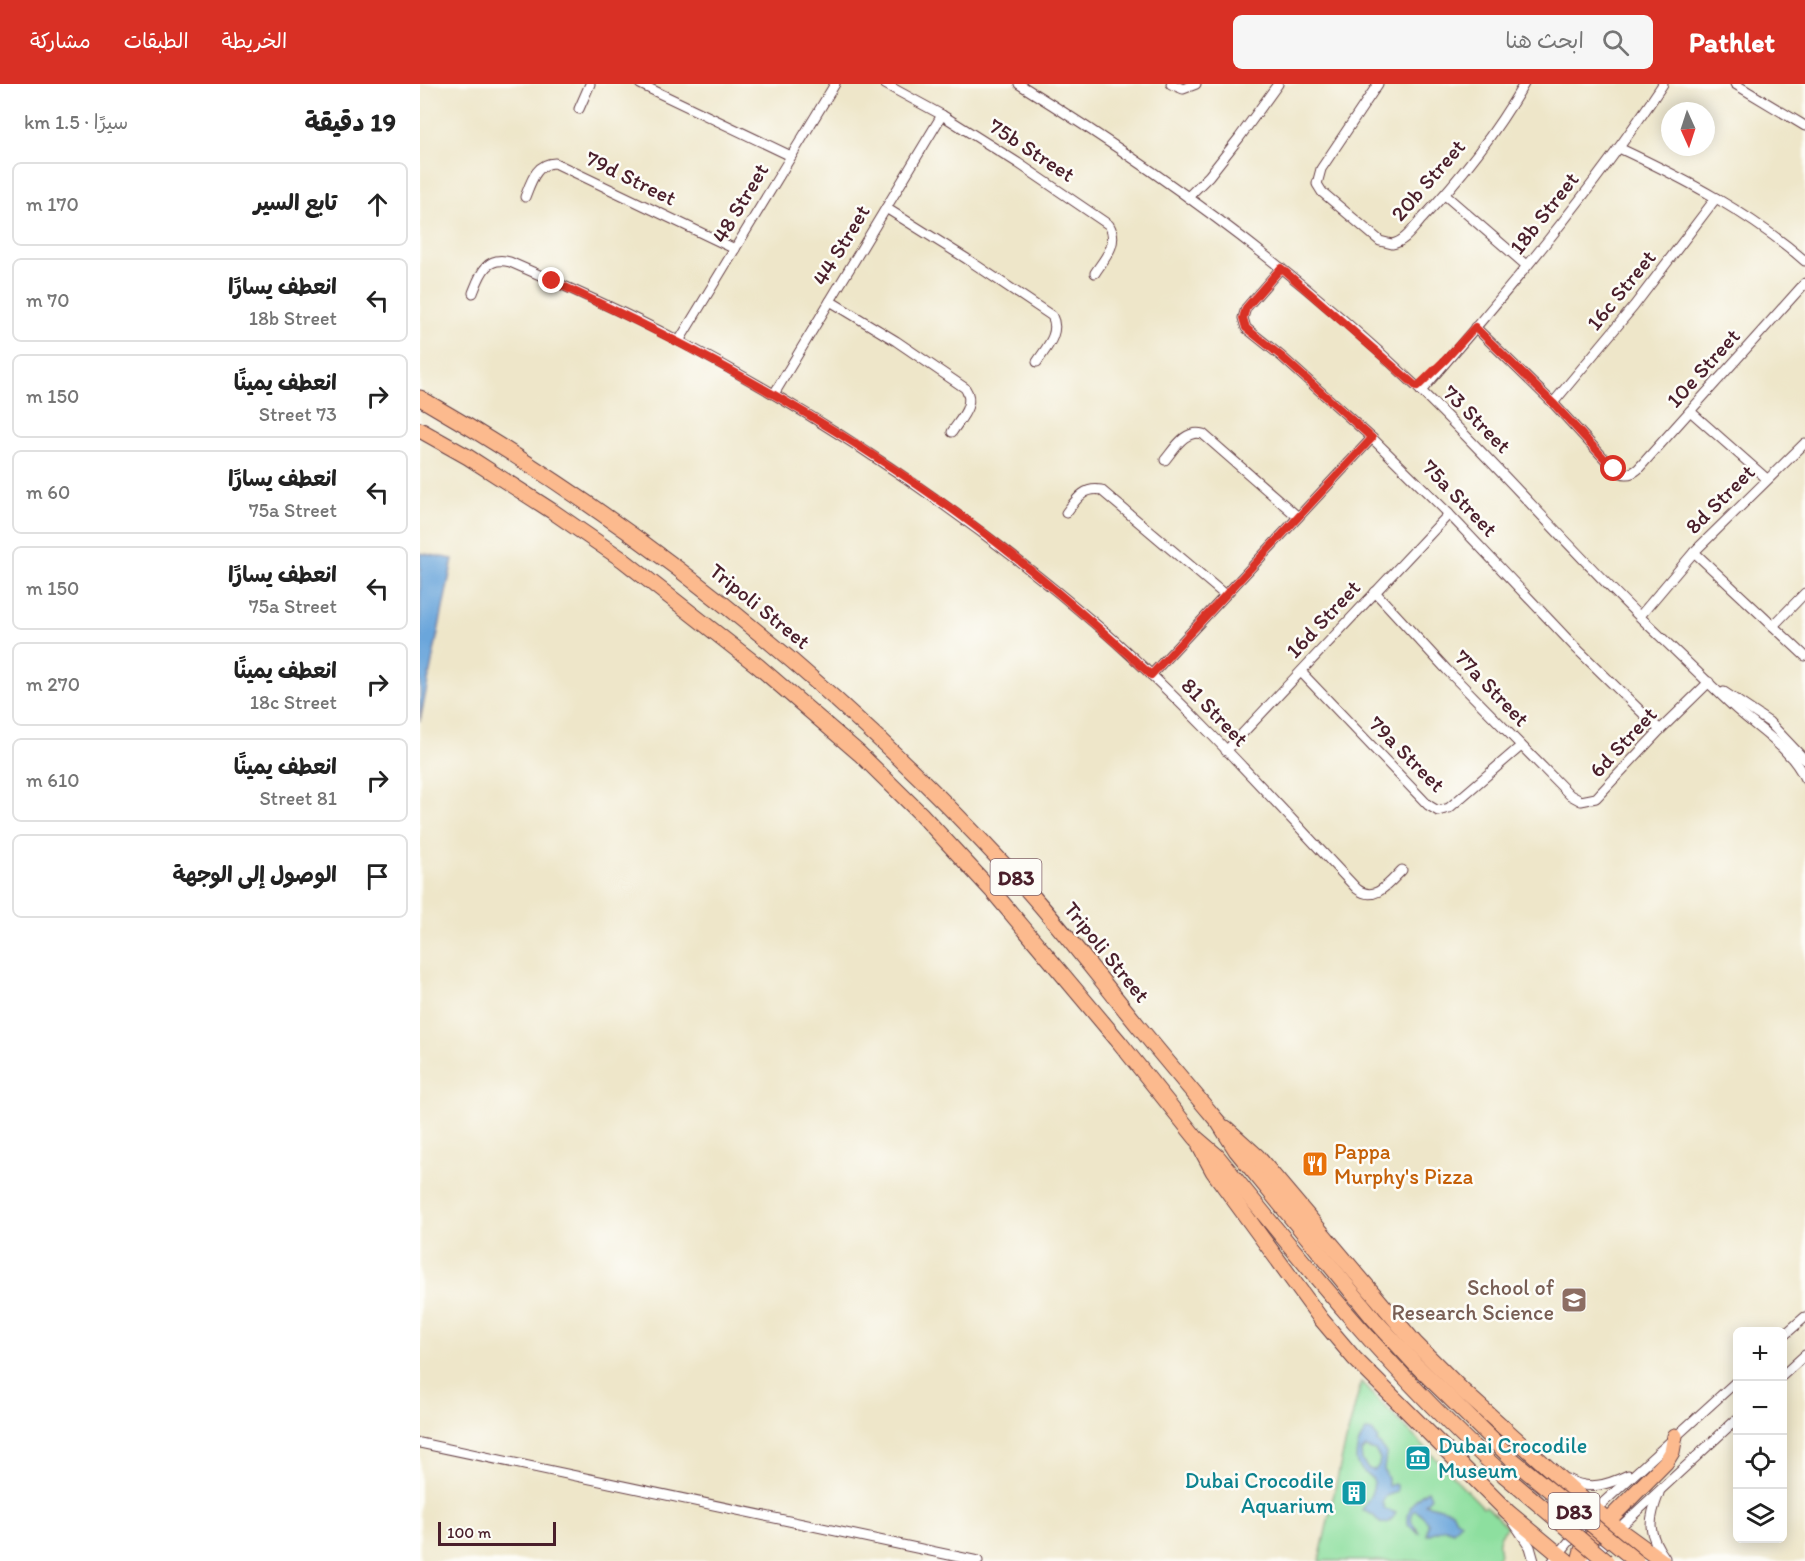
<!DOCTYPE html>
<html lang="ar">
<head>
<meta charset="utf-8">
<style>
  :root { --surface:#fff; --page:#f6f6f6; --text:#222; --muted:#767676; --line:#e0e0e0; --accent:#d93025 }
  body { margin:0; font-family:Itim,"Playpen Sans Arabic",sans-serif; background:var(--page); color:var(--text); direction:rtl }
  .controls { position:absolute; right:18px; bottom:18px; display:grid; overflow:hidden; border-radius:9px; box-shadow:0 3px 15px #0003 }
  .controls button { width:54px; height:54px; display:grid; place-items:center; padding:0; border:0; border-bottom:2px solid var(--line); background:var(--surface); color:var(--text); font:30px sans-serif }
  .compass { position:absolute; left:1241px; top:18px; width:54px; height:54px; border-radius:50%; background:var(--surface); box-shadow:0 3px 15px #0003; rotate:177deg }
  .scale { position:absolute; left:18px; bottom:15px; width:118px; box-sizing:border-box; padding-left:6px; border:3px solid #4a1f2b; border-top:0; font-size:16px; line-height:21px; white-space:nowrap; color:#4a1f2b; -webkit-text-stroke:4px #fdfcf7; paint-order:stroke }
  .stop { position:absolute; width:18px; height:18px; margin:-14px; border:4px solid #d93025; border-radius:50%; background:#fff }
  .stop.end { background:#d93025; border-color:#fff; box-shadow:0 2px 6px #0008 }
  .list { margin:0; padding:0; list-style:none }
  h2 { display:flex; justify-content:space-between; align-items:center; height:78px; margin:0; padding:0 24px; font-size:26px }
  h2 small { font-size:20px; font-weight:400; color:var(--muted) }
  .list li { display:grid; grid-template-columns:39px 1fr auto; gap:18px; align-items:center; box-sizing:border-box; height:84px; margin:0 12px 12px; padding:0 12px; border:2px solid var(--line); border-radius:9px }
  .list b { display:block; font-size:22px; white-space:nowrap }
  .list p { margin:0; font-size:20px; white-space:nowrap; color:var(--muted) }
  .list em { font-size:20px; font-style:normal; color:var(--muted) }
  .icon { flex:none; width:33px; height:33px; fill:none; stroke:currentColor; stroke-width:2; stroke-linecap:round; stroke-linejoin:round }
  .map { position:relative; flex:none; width:1385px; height:1477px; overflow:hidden; direction:ltr }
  header { display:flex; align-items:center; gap:36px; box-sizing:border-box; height:84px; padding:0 30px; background:var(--accent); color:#fff }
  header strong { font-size:28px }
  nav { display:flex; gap:33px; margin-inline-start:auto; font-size:21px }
  .search { width:420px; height:54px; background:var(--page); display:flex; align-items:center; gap:15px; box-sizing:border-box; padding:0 21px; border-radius:9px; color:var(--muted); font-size:22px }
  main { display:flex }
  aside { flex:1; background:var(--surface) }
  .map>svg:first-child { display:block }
  .green { fill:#8ddf9f; stroke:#6c7f65; stroke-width:1.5 }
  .water { fill:#6aa6db; stroke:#5a6283; stroke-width:1.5; fill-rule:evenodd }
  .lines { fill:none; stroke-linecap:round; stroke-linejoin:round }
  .minor-casing { stroke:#633d43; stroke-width:11 }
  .highway-casing { stroke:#633d43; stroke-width:17 }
  .minor { stroke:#fff; stroke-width:9 }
  .highway { stroke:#fcba8e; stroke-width:15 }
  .highway-bridge-casing { stroke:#633d43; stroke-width:17; stroke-linecap:butt }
  .highway-bridge { stroke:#fcba8e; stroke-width:15 }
  .route { stroke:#d93025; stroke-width:8 }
  .labels { text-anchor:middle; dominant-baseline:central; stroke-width:5; stroke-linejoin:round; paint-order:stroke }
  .shield { fill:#fdfcf7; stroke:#806168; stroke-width:1.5 }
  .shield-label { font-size:21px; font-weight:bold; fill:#4a1f2b }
  .street-label { font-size:22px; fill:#4a1f2b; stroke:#fdfcf7 }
  .food-label { font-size:22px; fill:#c56008; stroke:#fdfcf7; text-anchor:start }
  .education-label { font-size:22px; fill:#785e54; stroke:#fdfcf7; text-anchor:end }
  .culture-label { font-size:22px; fill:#0d838f; stroke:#fdfcf7; text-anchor:start }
</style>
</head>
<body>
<header>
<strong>Pathlet</strong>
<div class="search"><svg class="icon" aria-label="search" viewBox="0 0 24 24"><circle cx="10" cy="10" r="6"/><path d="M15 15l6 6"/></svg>ابحث هنا</div>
<nav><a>الخريطة</a><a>الطبقات</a><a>مشاركة</a></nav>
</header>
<main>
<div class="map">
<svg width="1385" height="1477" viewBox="0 0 1385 1477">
  <rect width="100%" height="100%" fill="#fdfcf7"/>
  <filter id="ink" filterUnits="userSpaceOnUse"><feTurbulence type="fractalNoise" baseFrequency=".0167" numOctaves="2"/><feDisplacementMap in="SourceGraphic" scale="12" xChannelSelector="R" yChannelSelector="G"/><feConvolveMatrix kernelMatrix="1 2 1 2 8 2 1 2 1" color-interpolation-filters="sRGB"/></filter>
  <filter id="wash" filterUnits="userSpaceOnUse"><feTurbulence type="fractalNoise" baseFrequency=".008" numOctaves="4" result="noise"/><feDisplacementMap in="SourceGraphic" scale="24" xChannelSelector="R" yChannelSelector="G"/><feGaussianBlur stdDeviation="1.35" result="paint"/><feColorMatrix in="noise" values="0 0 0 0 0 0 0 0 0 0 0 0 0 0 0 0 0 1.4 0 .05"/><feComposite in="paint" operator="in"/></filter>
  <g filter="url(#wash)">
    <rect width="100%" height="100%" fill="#eee6c9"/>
    <path class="green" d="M941,1298L1063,1423L1066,1422L1087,1443C1085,1448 1079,1451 1079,1457C1077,1466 1084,1470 1075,1477H899L922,1373Z"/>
    <g class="water">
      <polygon points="0,469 33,475 0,637"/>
      <path d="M946,1347L953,1348L958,1355L957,1358L966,1368L964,1386L968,1395V1402L974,1400L977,1402V1408L966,1412L962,1418L965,1425L976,1429C973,1435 967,1441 960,1439L953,1431L942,1426C946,1420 956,1404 953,1396C951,1392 942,1388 939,1383C932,1374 939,1355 946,1347ZM946,1364L955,1367L960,1374L959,1381L955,1386L948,1385L942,1377L941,1368Z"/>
      <path d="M1008,1406L1011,1413L1005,1420L1032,1427L1036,1435L1041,1438L1033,1447L1025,1444L1007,1451L1008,1439L1004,1433L995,1426C986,1436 996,1442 1000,1450L988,1440C986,1425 995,1413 1008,1406Z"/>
    </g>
  </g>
  <g filter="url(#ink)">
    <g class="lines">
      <g class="minor-casing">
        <g id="minor">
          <polyline points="220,0 371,72"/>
          <path d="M465,0L522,31L598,79L689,141C700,159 684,175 675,189"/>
          <path d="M599,0C741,88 877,188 998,304C1076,379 1146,461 1223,536C1254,565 1284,595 1315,624C1338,645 1372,665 1385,695"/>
          <polyline points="751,0 763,5 776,0"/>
          <path d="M958,0L901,85L897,100L902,108L960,157L972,160C984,158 992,146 1000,137C1040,95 1075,50 1104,0"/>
          <polyline points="1315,0 1385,42"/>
          <polyline points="159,25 170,0"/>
          <path d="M1199,64C1265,95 1330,129 1385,177"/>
          <polyline points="1025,111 1107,182"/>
          <path d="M105,113C111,98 116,79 135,79L315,165"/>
          <polyline points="768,113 789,92 819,54 858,0"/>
          <path d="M466,124L547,175L632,232C641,249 626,264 617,278"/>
          <polyline points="861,184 826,224 823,234 826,244 861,272 952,354 1029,430 1155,563 1240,646"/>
          <path d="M53,209C60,191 66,171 90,178C147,203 204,228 259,257C412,338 555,435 686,549C775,628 855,718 937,805C955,819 969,799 982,786"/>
          <path d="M410,217L476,257L545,304C556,320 541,334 532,348"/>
          <path d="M1055,243L1133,319L1194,385C1202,391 1210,392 1218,385L1385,199"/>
          <polyline points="259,257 415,0"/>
          <path d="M1001,307C1086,209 1171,109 1243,0"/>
          <polyline points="354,310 522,31"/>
          <polyline points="1133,319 1214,222 1296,114"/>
          <polyline points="1270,327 1347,395"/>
          <path d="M745,376C755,364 765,345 783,350L878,433"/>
          <path d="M646,429C656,416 663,403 681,406L805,511"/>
          <polyline points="1274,468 1385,572"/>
          <polyline points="955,508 1027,586 1150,711 1161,717 1176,714 1240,646 1289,598"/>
          <polyline points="1220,532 1274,468 1385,359"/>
          <polyline points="1353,542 1385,509"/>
          <polyline points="881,588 1008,721 1018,727 1029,724 1101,662"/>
          <polyline points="731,591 952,354"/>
          <polyline points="1304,608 1349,638 1385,676"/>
          <polyline points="806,667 1029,430"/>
          <polyline points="1362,1253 1385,1233"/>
          <polyline points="1362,1292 1385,1271"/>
          <polyline points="0,1359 558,1477"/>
          <path d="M1147,1395C1169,1407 1187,1401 1208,1391"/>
          <path d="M1239,1409C1228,1437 1227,1449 1245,1474"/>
          <polyline points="1090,1433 1110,1463 1114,1477"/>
          <polyline points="1133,1477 1175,1426 1318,1296"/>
          <polyline points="1170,1477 1198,1445 1318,1334"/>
        </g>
      </g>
      <g class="highway-casing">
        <g id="highway">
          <path d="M0,314C220,440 418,601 590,787C636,836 676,890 719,943C745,975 772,1007 799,1039L816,1066L954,1235L995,1280L1093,1376"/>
          <path d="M0,346L48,373L132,427L203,476L338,582L440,670L501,730L575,810L700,959L776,1054L797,1072C887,1184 977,1295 1084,1391"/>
          <polyline points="806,1044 837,1072 995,1259 1042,1306 1167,1419 1198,1445 1242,1477"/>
          <polyline points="780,1063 793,1087 901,1235 934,1274 1088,1428 1147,1477"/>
          <polyline points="1159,1477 1162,1466 1168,1457 1246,1378 1252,1368 1255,1352"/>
        </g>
      </g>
      <use href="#minor" class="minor"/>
      <use href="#highway" class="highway"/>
      <g class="highway-bridge-casing">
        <g id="highway-bridge">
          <polyline points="1093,1376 1216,1477"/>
          <polyline points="1084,1391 1186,1477"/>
        </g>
      </g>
      <use href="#highway-bridge" class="highway-bridge"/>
    </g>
  </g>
  <g class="lines" filter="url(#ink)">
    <path class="route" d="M132,197C279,264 421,343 551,439C614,486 673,538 731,591L952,354L861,272L826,244L823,234L826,224L861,184L997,303L1026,275L1055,243L1133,319L1194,385"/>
  </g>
  <defs>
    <g id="restaurant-square" transform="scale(1.35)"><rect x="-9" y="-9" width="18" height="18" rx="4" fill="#e8710a" stroke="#fdfcf7"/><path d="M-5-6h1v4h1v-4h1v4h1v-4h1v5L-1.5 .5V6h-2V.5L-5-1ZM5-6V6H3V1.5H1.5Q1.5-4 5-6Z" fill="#fff"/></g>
    <g id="school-square" transform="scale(1.35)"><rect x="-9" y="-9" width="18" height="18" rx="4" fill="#8d6e63" stroke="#fdfcf7"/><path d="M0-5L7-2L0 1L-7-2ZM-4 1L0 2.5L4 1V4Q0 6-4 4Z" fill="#fff"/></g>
    <g id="museum-square" transform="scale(1.35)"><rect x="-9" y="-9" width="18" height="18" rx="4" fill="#0f9aa8" stroke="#fdfcf7"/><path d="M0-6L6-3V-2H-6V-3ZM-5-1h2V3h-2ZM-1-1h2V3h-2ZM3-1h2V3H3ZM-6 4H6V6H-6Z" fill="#fff"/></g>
    <g id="building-square" transform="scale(1.35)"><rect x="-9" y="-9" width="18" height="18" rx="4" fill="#0f9aa8" stroke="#fdfcf7"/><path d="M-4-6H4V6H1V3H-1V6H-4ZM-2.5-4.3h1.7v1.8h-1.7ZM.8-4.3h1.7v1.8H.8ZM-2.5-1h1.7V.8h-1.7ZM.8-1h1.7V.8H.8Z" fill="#fff"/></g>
  </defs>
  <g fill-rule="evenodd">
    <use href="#restaurant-square" x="895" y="1080"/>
    <use href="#school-square" x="1154" y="1216"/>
    <use href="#museum-square" x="998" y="1374"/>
    <use href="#building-square" x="934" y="1409"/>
  </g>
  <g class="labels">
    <g class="shield">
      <rect x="570.5" y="775" width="51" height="36" rx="4.5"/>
      <rect x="1128.5" y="1409" width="51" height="36" rx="4.5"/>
    </g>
    <g class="shield-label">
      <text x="596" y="793">D83</text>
      <text x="1154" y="1427">D83</text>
    </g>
    <g class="street-label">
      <text transform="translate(612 66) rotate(33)">75b Street</text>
      <text transform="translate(211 94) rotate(26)">79d Street</text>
      <text transform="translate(1008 96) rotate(-49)">20b Street</text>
      <text transform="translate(320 119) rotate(-59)">48 Street</text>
      <text transform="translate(1124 129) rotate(-52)">18b Street</text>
      <text transform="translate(421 161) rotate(-59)">44 Street</text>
      <text transform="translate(1201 206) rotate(-51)">16c Street</text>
      <text transform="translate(1283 284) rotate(-48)">10e Street</text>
      <text transform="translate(1057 335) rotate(45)">73 Street</text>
      <text transform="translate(1040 414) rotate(46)">75a Street</text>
      <text transform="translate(1300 415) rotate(-45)">8d Street</text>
      <text transform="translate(340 522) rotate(39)">Tripoli Street</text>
      <text transform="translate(903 535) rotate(-47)">16d Street</text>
      <text transform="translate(1072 604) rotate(46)">77a Street</text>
      <text transform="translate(795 628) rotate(46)">81 Street</text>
      <text transform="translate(1203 658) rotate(-47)">6d Street</text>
      <text transform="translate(987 670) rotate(45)">79a Street</text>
      <text transform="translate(687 868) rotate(51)">Tripoli Street</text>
    </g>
    <g class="food-label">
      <text x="914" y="1067">Pappa<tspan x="914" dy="25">Murphy's Pizza</tspan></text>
    </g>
    <g class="education-label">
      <text x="1134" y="1203">School of<tspan x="1134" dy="25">Research Science</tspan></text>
    </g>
    <g class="culture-label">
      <text x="1018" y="1361">Dubai Crocodile<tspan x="1018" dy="25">Museum</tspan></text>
      <text x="914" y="1396" text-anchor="end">Dubai Crocodile<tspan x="914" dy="25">Aquarium</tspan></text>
    </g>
  </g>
</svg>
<div class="controls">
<button>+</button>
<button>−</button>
<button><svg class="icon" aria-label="locate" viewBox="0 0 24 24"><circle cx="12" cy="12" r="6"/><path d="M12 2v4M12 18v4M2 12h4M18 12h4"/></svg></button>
<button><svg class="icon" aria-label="layers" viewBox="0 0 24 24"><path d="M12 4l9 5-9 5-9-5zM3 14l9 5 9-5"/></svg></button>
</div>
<svg class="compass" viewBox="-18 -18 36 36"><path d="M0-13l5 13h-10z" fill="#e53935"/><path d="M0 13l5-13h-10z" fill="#767676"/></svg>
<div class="scale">100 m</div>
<div class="stop" style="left:1194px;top:385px"></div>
<div class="stop end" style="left:132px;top:197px"></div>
</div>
<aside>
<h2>19 دقيقة<small>سيرًا · 1.5 km</small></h2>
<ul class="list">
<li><svg class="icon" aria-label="ahead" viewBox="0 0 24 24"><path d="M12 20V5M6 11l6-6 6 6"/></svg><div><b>تابع السير</b></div><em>170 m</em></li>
<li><svg class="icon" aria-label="left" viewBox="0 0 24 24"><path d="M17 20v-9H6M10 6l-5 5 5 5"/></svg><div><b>انعطف يسارًا</b><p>18b Street</p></div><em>70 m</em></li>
<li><svg class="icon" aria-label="right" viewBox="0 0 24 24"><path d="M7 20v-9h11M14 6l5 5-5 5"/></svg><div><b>انعطف يمينًا</b><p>73 Street</p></div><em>150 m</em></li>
<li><svg class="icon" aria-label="left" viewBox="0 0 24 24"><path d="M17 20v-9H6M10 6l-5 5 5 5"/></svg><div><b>انعطف يسارًا</b><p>75a Street</p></div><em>60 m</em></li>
<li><svg class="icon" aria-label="left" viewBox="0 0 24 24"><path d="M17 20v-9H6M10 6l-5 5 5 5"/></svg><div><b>انعطف يسارًا</b><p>75a Street</p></div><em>150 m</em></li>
<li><svg class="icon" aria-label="right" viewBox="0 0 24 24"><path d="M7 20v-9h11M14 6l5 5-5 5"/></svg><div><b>انعطف يمينًا</b><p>18c Street</p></div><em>270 m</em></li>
<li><svg class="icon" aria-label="right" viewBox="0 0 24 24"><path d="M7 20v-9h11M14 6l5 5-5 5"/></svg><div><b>انعطف يمينًا</b><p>81 Street</p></div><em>610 m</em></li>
<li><svg class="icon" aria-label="arrive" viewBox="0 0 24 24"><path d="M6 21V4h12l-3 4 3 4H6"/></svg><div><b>الوصول إلى الوجهة</b></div></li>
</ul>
</aside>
</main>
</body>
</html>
